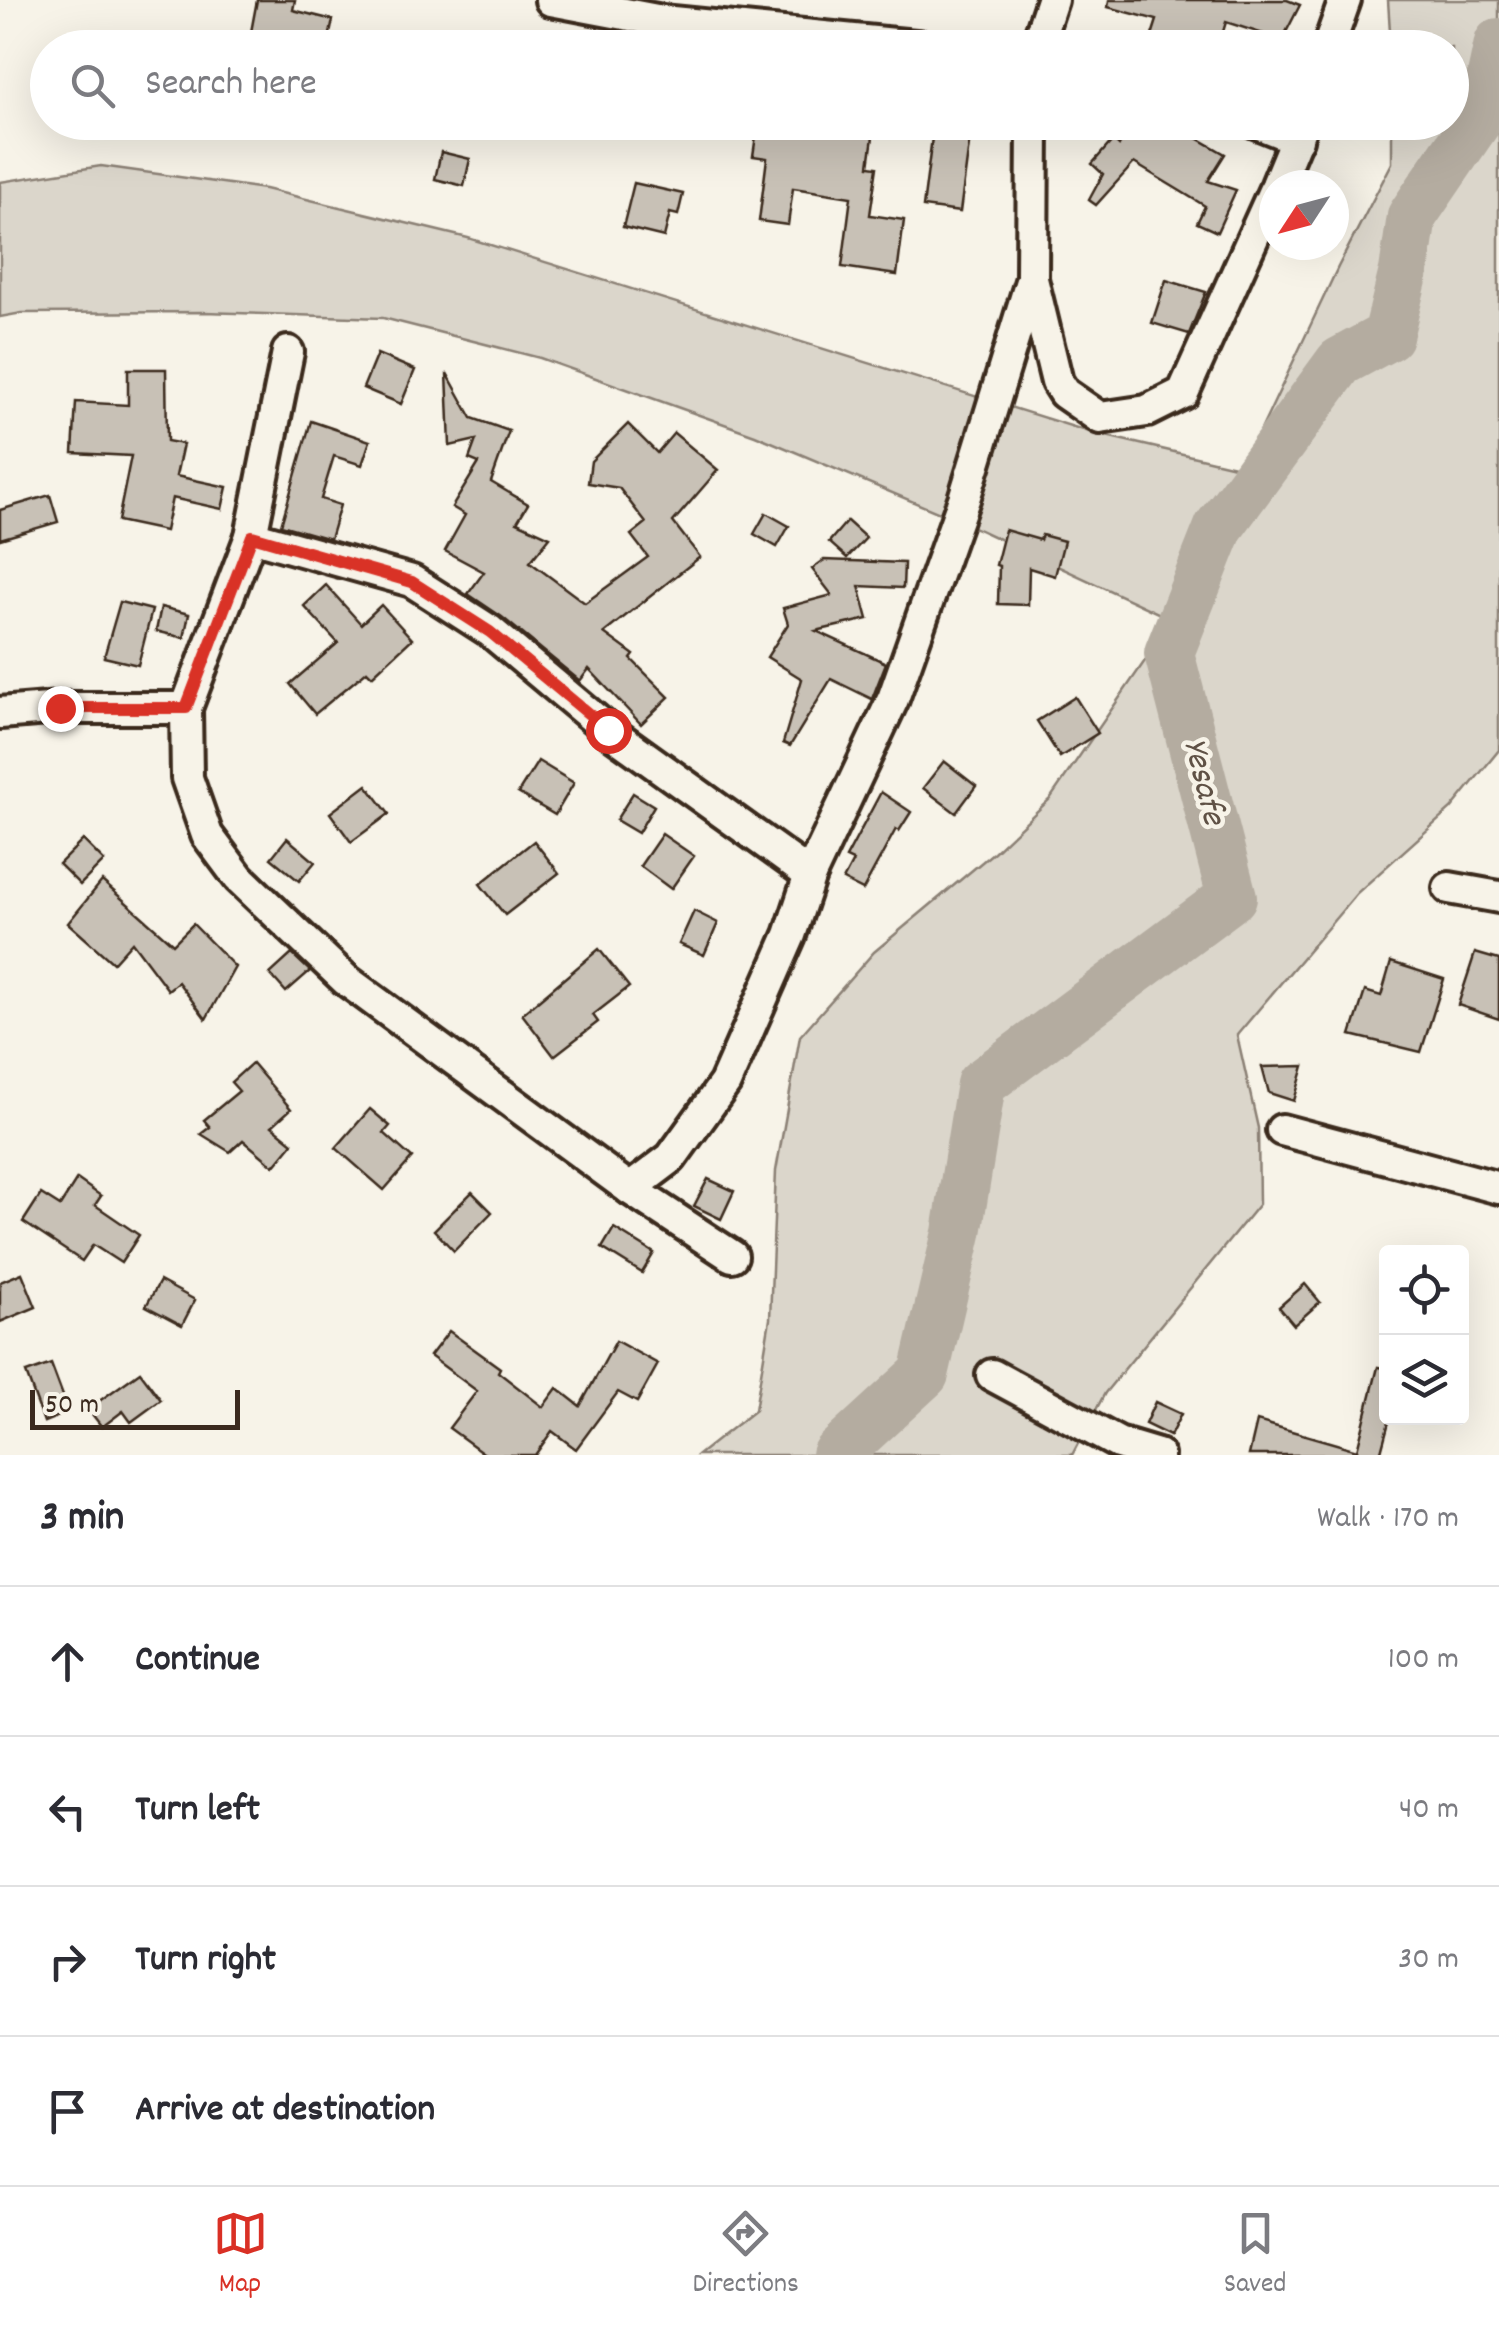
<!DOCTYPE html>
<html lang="en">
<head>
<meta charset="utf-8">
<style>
  :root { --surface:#fff; --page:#f7f7f7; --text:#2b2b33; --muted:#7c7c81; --line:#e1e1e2; --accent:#d93025 }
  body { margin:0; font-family:Dekko,sans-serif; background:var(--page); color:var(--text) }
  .controls { position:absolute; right:30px; bottom:30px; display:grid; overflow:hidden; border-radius:10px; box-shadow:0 10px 40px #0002 }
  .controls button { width:90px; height:90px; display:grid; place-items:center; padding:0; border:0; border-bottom:2px solid var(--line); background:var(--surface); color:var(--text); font:50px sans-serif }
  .compass { position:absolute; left:1259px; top:170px; width:90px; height:90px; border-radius:50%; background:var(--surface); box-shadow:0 10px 40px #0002; rotate:234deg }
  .scale { position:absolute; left:30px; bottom:25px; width:210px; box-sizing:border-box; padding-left:10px; border:5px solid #3b2a1e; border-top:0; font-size:28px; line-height:35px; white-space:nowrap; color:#3b2a1e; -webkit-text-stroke:8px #f7f3e8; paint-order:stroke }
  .stop { position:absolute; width:30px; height:30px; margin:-22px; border:8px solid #d93025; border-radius:50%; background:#fff }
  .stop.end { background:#d93025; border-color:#fff; box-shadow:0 2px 10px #0008 }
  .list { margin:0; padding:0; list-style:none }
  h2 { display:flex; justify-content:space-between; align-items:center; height:130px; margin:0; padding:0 40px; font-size:42px }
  h2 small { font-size:32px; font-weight:400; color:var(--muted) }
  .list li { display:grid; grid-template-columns:65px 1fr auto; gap:30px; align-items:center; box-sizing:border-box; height:150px; padding:0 40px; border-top:2px solid var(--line) }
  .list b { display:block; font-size:38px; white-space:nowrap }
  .list em { font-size:32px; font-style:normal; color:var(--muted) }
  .icon { flex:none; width:55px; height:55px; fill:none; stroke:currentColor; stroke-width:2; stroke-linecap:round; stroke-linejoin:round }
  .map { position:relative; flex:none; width:1499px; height:1455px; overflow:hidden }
  .search { position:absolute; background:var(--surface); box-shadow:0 10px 40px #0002; left:30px; right:30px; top:30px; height:110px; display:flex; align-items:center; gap:25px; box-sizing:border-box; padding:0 35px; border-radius:55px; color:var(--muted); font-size:38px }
  .sheet { height:730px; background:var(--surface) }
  nav { display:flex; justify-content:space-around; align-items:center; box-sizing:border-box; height:140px; border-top:2px solid var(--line); background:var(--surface); font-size:28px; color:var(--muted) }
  nav a { display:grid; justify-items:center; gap:5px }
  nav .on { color:var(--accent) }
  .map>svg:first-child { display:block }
  .green { fill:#dbd6cb; stroke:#8b8074; stroke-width:2.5 }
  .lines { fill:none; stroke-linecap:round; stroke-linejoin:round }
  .river { stroke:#b4aca0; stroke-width:50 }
  .building { fill:#c8c1b6; stroke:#3b2a1e; stroke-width:2.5 }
  .minor-casing { stroke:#3b2a1e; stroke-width:38 }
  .minor { stroke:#f7f3e8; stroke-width:30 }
  .route { stroke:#d93025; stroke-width:12 }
  .labels { text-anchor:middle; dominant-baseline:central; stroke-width:9; stroke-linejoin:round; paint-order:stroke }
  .water-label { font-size:35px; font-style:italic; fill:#5f5145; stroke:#f7f3e8 }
</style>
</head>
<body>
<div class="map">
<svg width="1499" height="1455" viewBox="0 0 1499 1455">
  <rect width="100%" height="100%" fill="#f7f3e8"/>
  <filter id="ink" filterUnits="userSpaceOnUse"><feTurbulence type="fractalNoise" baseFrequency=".01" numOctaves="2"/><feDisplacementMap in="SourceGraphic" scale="20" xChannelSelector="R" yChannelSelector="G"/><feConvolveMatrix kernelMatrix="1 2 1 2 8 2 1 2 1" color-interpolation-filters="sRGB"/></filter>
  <g filter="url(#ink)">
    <polygon class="green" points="1388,0 1499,0 1499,750 1451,809 1357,893 1237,1035 1258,1128 1259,1204 1105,1393 1072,1455 698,1455 755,1410 770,1319 776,1171 800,1036 874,952 994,852 1050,799 1173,620 980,530 755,435 540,358 383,318 204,312 22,313 0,317 0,182 101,166 265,189 468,238 1093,433 1243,468 1338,267 1392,163 1392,123 1452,122 1452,48 1391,47"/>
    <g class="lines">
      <polyline class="river" points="836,1455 924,1374 957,1233 981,1084 1232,897 1169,653 1219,527 1340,362 1388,336 1404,271 1412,216 1485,109 1499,43"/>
    </g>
    <g class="building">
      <polygon points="257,0 295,0 293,10 333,20 327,48 248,48"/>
      <polygon points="1109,0 1287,0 1300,5 1282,40 1226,22 1218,48 1148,48 1157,20 1108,7"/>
      <polygon points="758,122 875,122 869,166 877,167 870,215 904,220 897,275 842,267 851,197 793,188 788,225 759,221 767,158 753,156"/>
      <polygon points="934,122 972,122 960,212 923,207"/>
      <polygon points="1131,122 1151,122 1182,135 1185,131 1225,154 1208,181 1236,190 1217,232 1197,223 1205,206 1134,163 1096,205 1089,200 1103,174 1092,164 1113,140 1119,146"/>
      <polygon points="441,152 470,159 464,186 435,179"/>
      <polygon points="634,183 683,194 678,215 670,213 664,237 623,227"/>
      <polygon points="1166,280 1206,292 1189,334 1152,323"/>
      <polygon points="377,354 415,370 401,404 363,388"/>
      <polygon points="128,369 166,369 167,441 183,444 176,476 227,487 222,509 172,498 165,531 118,521 131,456 73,453 76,402 128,405"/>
      <polygon points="447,373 472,418 509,431 491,482 528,504 517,522 550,537 530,562 585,603 648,557 631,535 646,523 619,488 588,483 591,461 628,424 657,453 674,433 718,470 673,522 700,557 604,633 634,655 631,659 669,697 641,724 589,669 580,681 502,617 468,594 484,572 445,551 465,515 452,507 479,463 469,459 476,440 450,446"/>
      <polygon points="311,421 370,441 362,465 334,456 321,499 340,505 330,539 281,525"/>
      <polygon points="50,495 58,522 0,539 0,510"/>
      <polygon points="766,513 789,526 777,547 754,534"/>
      <polygon points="847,521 866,538 847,558 829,542"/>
      <polygon points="1005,530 1040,540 1042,535 1064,541 1055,576 1029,568 1028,605 998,604 999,566 996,565"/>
      <polygon points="824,560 904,563 903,588 859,586 868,619 816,631 886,663 872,699 831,679 790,746 783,743 802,679 767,657 788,624 783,608 832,595 812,569"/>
      <polygon points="326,585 361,624 381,605 412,639 372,676 367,671 315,714 290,684 338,643 304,606"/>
      <polygon points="120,602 152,610 138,665 104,657"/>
      <polygon points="161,607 189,614 184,638 156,631"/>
      <polygon points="1075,697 1098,733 1060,757 1037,721"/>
      <polygon points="538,761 574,783 555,815 518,793"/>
      <polygon points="944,761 976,786 956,813 923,788"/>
      <polygon points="367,785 389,814 351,842 330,813"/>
      <polygon points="881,792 911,812 899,831 896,829 863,890 843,880 853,861 846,858"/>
      <polygon points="633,793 654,806 638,833 616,820"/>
      <polygon points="662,834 694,856 671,889 640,866"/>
      <polygon points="287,838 315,862 299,881 271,858"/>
      <polygon points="83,840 104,861 80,885 59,864"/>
      <polygon points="534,841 559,873 505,915 480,884"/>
      <polygon points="102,881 173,944 193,924 235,967 206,1019 178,982 168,990 132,942 113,963 68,923"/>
      <polygon points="694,911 718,923 704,955 679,944"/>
      <polygon points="599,949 629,987 593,1015 598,1022 554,1056 522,1014"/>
      <polygon points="1475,953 1499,960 1499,1019 1458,1005"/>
      <polygon points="292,954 310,971 286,992 270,974"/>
      <polygon points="1391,962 1444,979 1421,1052 1351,1035 1365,991 1381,996"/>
      <polygon points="252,1063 291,1109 272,1126 293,1143 274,1166 243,1140 230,1152 201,1134 210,1127 204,1120 239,1091 231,1082"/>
      <polygon points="1304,1066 1294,1101 1269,1093 1262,1067"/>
      <polygon points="370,1109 390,1126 384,1133 412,1158 384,1190 336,1148"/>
      <polygon points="77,1179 101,1196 95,1205 139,1235 121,1263 93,1245 82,1261 23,1222 41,1194 60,1206"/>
      <polygon points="708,1179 734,1191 721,1219 694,1206"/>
      <polygon points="472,1192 492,1212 454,1251 434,1230"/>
      <polygon points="614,1228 654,1253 642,1273 602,1248"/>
      <polygon points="22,1273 36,1307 0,1322 0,1282"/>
      <polygon points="160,1281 195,1300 182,1325 146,1306"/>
      <polygon points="1305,1284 1320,1302 1294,1325 1279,1307"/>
      <polygon points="449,1331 500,1368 498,1372 543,1407 557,1388 580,1406 616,1341 658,1364 637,1402 618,1392 576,1449 552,1431 535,1455 486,1455 449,1428 477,1391 430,1356"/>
      <polygon points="51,1364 69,1412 44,1422 26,1373"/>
      <polygon points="1378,1367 1386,1368 1386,1418 1390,1418 1380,1455 1249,1455 1257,1421 1357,1450"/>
      <polygon points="140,1372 161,1400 131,1422 123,1411 102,1427 88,1409"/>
      <polygon points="1155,1402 1181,1414 1170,1436 1145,1424"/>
    </g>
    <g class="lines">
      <g class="minor-casing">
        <g id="minor">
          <polyline points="551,0 662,21 936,48"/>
          <polyline points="1036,48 1052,0"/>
          <polyline points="1328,48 1345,0"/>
          <polyline points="1255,122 1297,139"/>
          <polyline points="1277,185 1303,122"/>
          <polyline points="1032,279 1057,382 1064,393 1100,418 1147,411 1183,393 1274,191"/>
          <polyline points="288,352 251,536 186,708 187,778 207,835 239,878 346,980 630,1189 732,1256"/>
          <polyline points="251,536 412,581 490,631 608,730 810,875"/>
          <polyline points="0,713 60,708 186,708"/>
          <polyline points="1449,888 1499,897"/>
          <polyline points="1282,1130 1499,1188"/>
          <polyline points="630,1189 671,1158 725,1083 790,935 810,875 893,699 964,499 1032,278 1033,122"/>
          <polyline points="992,1375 1118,1443 1158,1455"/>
        </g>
      </g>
      <use href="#minor" class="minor"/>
    </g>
  </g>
  <g class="lines" filter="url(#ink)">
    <polyline class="route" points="60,708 186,708 252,536 412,582 490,632 608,730"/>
  </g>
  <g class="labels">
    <g class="water-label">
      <text transform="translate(1202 782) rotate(76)">Yesafe</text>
    </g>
  </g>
</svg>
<div class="controls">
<button><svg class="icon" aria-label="locate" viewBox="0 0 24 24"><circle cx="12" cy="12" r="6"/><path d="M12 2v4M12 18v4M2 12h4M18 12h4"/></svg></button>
<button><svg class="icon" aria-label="layers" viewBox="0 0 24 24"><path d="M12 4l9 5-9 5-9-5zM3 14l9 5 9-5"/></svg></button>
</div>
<svg class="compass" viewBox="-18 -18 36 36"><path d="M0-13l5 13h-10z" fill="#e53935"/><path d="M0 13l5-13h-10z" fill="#7c7c81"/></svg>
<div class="scale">50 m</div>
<div class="stop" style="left:608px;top:730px"></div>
<div class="stop end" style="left:60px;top:708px"></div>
<div class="search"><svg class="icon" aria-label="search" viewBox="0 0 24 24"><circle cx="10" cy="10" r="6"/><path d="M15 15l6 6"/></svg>Search here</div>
</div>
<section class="sheet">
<h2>3 min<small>Walk · 170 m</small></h2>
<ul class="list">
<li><svg class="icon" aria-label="ahead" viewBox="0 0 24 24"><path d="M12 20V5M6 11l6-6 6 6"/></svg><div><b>Continue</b></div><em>100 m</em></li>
<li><svg class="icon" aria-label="left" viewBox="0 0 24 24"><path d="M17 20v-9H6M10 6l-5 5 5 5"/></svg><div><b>Turn left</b></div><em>40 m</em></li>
<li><svg class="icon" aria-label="right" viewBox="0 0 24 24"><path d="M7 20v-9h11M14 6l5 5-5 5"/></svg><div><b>Turn right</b></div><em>30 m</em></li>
<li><svg class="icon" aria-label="arrive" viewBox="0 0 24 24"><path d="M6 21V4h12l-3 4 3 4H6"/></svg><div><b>Arrive at destination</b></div></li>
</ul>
</section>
<nav>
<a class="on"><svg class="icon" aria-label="map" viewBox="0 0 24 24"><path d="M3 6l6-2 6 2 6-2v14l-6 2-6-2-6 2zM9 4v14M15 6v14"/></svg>Map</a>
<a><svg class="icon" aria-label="directions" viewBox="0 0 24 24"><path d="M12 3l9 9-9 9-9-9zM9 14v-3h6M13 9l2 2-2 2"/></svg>Directions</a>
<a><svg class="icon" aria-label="saved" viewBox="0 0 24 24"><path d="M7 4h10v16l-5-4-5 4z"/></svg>Saved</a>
</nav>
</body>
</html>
